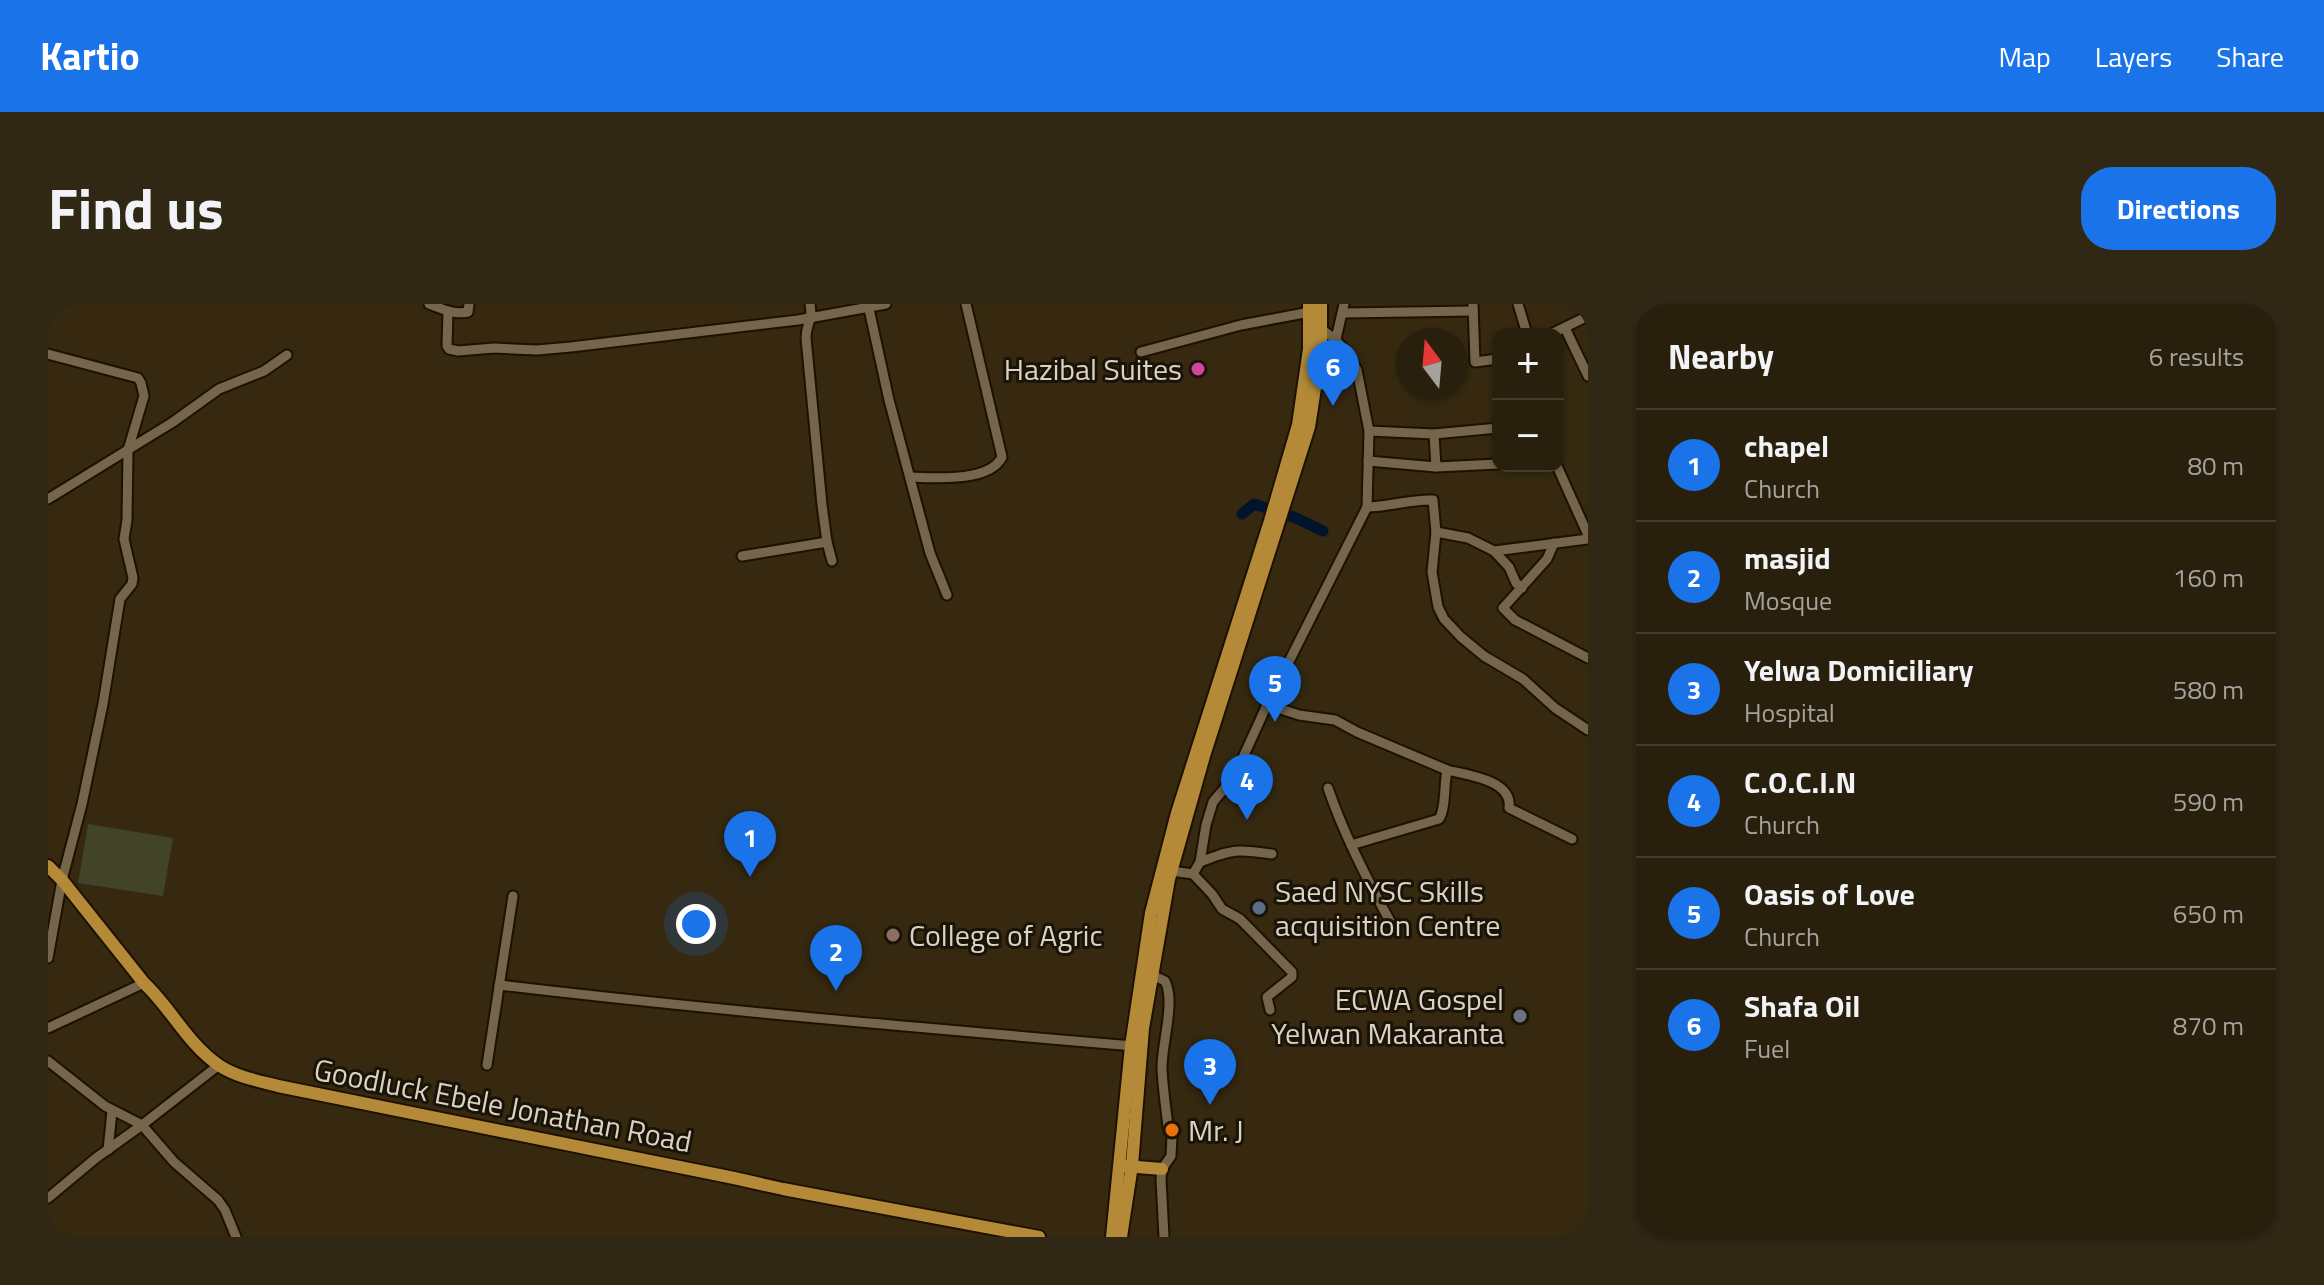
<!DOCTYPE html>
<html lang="en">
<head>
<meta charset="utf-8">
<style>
  :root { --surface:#281f0c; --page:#302715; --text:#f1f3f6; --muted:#a5a29d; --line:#443d2d; --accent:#1a73e8 }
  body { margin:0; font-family:"Titillium Web",sans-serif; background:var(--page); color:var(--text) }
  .controls { position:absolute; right:24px; top:24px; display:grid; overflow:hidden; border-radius:16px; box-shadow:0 2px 6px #0004 }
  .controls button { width:72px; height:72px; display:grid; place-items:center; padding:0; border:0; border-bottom:2px solid var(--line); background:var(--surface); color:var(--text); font:40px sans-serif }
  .compass { position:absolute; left:1348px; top:24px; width:72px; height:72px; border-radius:50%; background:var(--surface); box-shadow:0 2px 6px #0004; rotate:344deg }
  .you { position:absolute; left:648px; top:620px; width:28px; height:28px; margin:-20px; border:6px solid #fff; border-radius:50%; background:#1a73e8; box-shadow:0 0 0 12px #1a73e833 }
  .badge { display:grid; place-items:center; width:52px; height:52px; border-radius:50%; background:var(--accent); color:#fff; font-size:26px; font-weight:700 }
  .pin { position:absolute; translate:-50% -66px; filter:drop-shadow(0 2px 4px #0008) }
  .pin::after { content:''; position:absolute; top:42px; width:28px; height:24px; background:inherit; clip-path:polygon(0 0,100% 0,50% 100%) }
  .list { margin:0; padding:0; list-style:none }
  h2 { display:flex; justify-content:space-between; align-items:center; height:104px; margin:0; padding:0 32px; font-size:34px }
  h2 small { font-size:26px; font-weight:400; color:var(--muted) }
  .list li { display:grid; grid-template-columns:52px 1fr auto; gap:24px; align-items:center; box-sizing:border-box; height:112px; padding:0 32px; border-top:2px solid var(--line) }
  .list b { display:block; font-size:30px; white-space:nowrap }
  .list p { margin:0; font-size:26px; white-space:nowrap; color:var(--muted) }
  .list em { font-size:26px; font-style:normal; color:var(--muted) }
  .map { position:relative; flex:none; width:1540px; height:933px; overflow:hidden; border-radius:32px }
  header { display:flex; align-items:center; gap:48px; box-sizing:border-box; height:112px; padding:0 40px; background:var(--accent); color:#fff }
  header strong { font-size:38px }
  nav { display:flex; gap:44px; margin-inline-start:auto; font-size:28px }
  .intro { display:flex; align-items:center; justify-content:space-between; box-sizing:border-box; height:192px; padding:0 48px }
  h1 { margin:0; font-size:56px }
  .button { padding:20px 36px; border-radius:32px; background:var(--accent); color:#fff; font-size:28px; font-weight:700 }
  main { display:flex; gap:48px; padding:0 48px }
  aside { flex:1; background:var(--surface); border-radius:32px; box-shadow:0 2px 6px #0004 }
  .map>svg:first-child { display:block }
  .green { fill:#414428 }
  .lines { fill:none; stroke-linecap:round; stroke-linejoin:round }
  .river { stroke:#00142c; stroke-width:11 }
  .minor-casing { stroke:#1d1100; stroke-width:13 }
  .major-casing { stroke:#1d1100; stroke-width:16 }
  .minor { stroke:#75654b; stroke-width:9 }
  .major { stroke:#b48a39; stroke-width:12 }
  .hotel-dot { fill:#d1479c; stroke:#191308; stroke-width:3 }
  .service-dot { fill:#5c6f8a; stroke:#191308; stroke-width:3 }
  .education-dot { fill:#8d6e63; stroke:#191308; stroke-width:3 }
  .worship-dot { fill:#6b7280; stroke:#191308; stroke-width:3 }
  .food-dot { fill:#e8710a; stroke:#191308; stroke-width:3 }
  .labels { text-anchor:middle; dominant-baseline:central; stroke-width:6; stroke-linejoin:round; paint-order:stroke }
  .poi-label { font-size:30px; fill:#dbd2c4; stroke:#191308; text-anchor:start }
  .street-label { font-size:30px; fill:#dbd2c4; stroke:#191308 }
</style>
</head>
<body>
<header>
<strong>Kartio</strong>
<nav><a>Map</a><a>Layers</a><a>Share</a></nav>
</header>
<div class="intro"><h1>Find us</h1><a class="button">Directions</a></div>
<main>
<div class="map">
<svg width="1540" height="933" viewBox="0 0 1540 933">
  <rect width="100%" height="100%" fill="#362910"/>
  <polygon class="green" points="40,520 125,534 115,592 30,579"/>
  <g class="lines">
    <polyline class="river" points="1194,210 1206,200 1248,214 1275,227"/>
    <g class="minor-casing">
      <g id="minor">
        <path d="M381,0C394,5 406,11 420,8L421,0"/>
        <path d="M762,0C765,18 758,19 758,34L774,201L779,238L784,257"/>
        <polyline points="1425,0 1427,58 1450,55"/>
        <polyline points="1470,0 1479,30"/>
        <polyline points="1536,0 1540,9"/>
        <polyline points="821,5 841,96 882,249 899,291"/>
        <polyline points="400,7 399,42 401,45 410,47 446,44 489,46 523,43 750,16 838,0"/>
        <polyline points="1295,9 1425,7"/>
        <polyline points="1517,24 1540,72"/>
        <polyline points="1503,30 1540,12"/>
        <polyline points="1288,35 1296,0"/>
        <polyline points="1093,48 1193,21 1262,8"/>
        <polyline points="0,50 90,74 93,79 96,92 80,146 79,216 76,235 85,274 84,280 72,295 55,400 34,500 14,576 0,654"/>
        <polyline points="1321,127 1386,130 1450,124"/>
        <polyline points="1386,130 1388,163"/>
        <polyline points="1320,157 1388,163 1450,160"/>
        <polyline points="1509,162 1540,231"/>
        <path d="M863,173C888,174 942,178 954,153L918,0"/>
        <polyline points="0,195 125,118 171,85 216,67 239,51"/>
        <path d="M1319,203C1341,203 1362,195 1385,196L1388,228L1384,268L1390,303L1396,315L1413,333L1436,352L1475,375L1507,404L1540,426"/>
        <polyline points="1388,228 1420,234 1446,247 1540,235"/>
        <polyline points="1506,239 1499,255 1455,304 1467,316 1540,354"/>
        <polyline points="1446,247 1461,263 1468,279 1474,284"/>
        <polyline points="694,252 779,238"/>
        <path d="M1218,403L1319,203L1321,127L1309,66C1301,49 1289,35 1273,25"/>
        <path d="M1399,466C1419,471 1465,476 1461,504L1524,535"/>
        <path d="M1280,484C1297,534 1321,580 1347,626"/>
        <path d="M1152,558C1185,545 1189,545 1224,550"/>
        <polyline points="1123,567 1145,570 1164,590 1174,605 1192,615 1244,668 1244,673 1219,693 1222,706"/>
        <path d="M1145,570L1152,558L1158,521L1165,498L1186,473L1218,403L1230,404L1251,411L1287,416L1309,428L1399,466C1396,480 1398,505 1391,515L1303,541"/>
        <path d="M1104,671L1117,677C1128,698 1113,742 1114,766C1115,785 1118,804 1120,823L1124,832L1123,852L1114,865L1113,875L1116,933"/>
        <path d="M451,681C662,706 874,724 1086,742"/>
        <polyline points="0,724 96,679"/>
        <polyline points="0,757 57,802 94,821 48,854 0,894"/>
        <polyline points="171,761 94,821 126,858 170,896 177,906 188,933"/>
        <polyline points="439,761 465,592"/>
        <polyline points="60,846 64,807"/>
      </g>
    </g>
    <g class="major-casing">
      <g id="major">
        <path d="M0,562L14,576L96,679C123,704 140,741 172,762C189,773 211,777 230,782L686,874L735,885L991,933"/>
        <polyline points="1077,862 1114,865"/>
        <polyline points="1064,933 1083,742 1103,609 1129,509 1222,217 1250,121 1261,45 1261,0"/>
        <polyline points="1073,933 1084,861 1095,724 1121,575 1156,452 1261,123 1273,45 1273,0"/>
      </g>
    </g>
    <use href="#minor" class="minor"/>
    <use href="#major" class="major"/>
  </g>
  <circle class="hotel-dot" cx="1150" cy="65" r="8"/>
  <circle class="service-dot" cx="1211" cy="604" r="8"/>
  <circle class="education-dot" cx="845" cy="631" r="8"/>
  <circle class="worship-dot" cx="1472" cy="712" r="8"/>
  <circle class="food-dot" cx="1124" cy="826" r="8"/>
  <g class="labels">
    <g class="poi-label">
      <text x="1134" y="65" text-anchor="end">Hazibal Suites</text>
      <text x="1227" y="587">Saed NYSC Skills<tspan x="1227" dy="34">acquisition Centre</tspan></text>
      <text x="861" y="631">College of Agric</text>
      <text x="1456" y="695" text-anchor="end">ECWA Gospel<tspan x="1456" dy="34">Yelwan Makaranta</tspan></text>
      <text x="1140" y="826">Mr. J</text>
    </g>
    <g class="street-label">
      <text transform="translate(455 801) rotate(11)">Goodluck Ebele Jonathan Road</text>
    </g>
  </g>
</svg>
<div class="controls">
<button>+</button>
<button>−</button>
</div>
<svg class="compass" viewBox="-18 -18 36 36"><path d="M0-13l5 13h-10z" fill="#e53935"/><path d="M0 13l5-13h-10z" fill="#a5a29d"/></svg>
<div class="you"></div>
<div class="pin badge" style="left:702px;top:573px">1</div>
<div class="pin badge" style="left:788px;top:687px">2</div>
<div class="pin badge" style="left:1162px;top:801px">3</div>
<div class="pin badge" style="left:1199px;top:516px">4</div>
<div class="pin badge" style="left:1227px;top:418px">5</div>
<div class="pin badge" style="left:1285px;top:102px">6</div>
</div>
<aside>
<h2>Nearby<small>6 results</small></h2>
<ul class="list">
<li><span class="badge">1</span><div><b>chapel</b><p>Church</p></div><em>80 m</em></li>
<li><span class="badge">2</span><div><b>masjid</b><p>Mosque</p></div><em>160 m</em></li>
<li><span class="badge">3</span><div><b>Yelwa Domiciliary</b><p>Hospital</p></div><em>580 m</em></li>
<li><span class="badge">4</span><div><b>C.O.C.I.N</b><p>Church</p></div><em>590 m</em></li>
<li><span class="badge">5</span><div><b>Oasis of Love</b><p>Church</p></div><em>650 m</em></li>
<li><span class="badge">6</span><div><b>Shafa Oil</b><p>Fuel</p></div><em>870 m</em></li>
</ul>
</aside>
</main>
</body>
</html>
